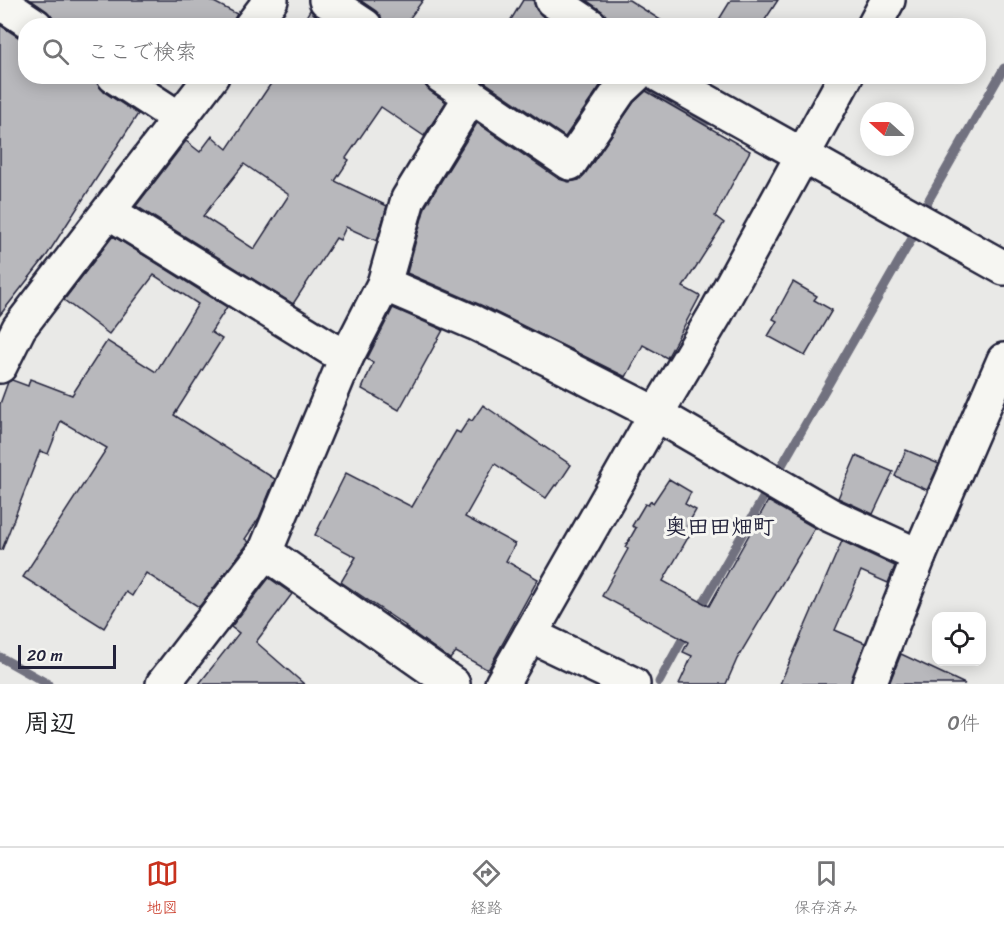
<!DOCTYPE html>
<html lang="ja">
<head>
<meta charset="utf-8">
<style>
  :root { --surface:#fff; --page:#f6f6f6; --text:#202124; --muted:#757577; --line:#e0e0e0; --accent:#c8321e }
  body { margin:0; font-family:Sriracha,"Klee One",sans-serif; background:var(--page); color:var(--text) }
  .controls { position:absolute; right:18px; bottom:18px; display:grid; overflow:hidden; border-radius:12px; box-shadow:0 3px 15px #0003 }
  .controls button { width:54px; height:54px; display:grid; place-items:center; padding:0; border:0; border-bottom:2px solid var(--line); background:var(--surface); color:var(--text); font:30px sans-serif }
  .compass { position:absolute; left:860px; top:102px; width:54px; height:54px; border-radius:50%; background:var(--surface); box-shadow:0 3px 15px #0003; rotate:291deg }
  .scale { position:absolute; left:18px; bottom:15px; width:98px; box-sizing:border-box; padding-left:6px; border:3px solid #22223b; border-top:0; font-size:16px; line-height:21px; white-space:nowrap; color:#22223b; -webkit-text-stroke:4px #f6f6f2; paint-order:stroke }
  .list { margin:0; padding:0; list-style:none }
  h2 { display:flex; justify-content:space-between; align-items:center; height:78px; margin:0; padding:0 24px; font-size:26px }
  h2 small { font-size:20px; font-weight:400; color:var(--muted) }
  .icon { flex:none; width:33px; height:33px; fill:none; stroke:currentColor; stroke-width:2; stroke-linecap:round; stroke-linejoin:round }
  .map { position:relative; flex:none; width:1004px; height:684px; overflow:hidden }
  .search { position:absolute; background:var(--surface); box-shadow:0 3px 15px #0003; left:18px; right:18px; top:18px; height:66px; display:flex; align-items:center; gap:15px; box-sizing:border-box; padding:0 21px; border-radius:24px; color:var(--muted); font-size:22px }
  .sheet { height:162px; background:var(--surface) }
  nav { display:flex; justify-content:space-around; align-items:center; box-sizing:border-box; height:84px; border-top:2px solid var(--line); background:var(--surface); font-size:16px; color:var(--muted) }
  nav a { display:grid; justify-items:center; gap:3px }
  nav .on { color:var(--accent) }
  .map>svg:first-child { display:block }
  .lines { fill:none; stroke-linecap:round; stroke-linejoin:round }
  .stream { stroke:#71717f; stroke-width:9 }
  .building { fill:#b8b8bc; stroke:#22223b; stroke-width:1.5; fill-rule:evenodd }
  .minor-casing { stroke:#22223b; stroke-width:38 }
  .minor { stroke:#f6f6f2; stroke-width:33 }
  .labels { text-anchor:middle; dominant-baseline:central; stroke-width:6; stroke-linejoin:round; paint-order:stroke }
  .quarter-label { font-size:22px; font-weight:bold; fill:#22223b; stroke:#f6f6f2 }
</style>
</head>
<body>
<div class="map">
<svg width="1004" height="684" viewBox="0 0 1004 684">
  <rect width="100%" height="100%" fill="#e9e9e7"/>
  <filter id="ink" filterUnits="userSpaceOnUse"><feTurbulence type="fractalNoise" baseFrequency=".0167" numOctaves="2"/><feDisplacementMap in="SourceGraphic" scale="12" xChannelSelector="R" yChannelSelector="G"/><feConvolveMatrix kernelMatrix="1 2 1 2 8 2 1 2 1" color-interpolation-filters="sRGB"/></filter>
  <g filter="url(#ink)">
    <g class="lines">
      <g class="stream">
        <polyline points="642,85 708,121"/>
        <polyline points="932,212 924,208 1004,68"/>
        <polyline points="778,472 914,235 906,230"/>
        <polyline points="698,612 767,491"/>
        <polyline points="0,657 48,684"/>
        <polyline points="659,682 688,629"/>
      </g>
    </g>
    <g class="building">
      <polygon points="31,0 210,0 237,14 233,26 54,26 52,17 47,11"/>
      <polygon points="360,0 423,0 404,26 383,26 381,17 376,11"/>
      <polygon points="523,0 533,0 536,9 541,15 556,26 507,26"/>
      <polygon points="586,0 629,0 670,26 609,26 607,17 602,11"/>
      <polygon points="731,0 778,0 761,26 715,26"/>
      <polygon points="310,10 316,16 330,26 301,26"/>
      <polygon points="0,25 26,42 26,76 93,76 104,92 138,114 47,255 0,315"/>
      <path d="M276,76H423L425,85L430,91L446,102L424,136L381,107L346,158L349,160L335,181L387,206L377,241L346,227L340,240L336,238L293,304L136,206L186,141L200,152L212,136L227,149ZM244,164L289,195L254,249L203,216Z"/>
      <polygon points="476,76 607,76 565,137"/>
      <polygon points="646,91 750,151 715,216 724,223 683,287 700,296 667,358 643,345 626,377 483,306 407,273 425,207 477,123 559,179 569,182 579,180 585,174 634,102"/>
      <polygon points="113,236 227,307 211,332 222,339 174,415 275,479 259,518 245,539 249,542 199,607 146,573 132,596 126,592 104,628 23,577 107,448 61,421 48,454 40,451 2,550 0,550 0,404 8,382 12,380 28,386 30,379 72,395 107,341 156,372 198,304 154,275 109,334 64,300"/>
      <polygon points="793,282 817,296 814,300 832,310 805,356 768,336 777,321 773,319"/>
      <polygon points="393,308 443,330 399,410 362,389 373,363 367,359"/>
      <polygon points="483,405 571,465 557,486 555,485 546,498 495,464 465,517 515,544 506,561 538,579 488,670 456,652 450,659 405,627 406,626 341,582 356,557 315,535 346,473 412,507 456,431 460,433 469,419 472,421"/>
      <polygon points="906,450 939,464 927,490 895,476"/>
      <polygon points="856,456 893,472 873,514 838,498"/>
      <polygon points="669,479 691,492 685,504 696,510 687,526 693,529 663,581 709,606 768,501 815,528 737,659 726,684 679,684 692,656 683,652 688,642 602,596 628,549 625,547 636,528 632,526 645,504 648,505 651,501 653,503"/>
      <polygon points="842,541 895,566 888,583 861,571 835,630 865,643 851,684 780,684"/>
      <polygon points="269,578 292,594 256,642 304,684 199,684 239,633 231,627"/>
      <polygon points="901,654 965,684 889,684"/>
    </g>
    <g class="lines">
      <g class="minor-casing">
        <g id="minor">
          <polyline points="326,0 365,26"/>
          <polyline points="552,0 591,26"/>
          <polyline points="0,2 36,26"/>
          <polyline points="251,26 271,0"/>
          <polyline points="874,26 888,0"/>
          <polyline points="114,76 180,119"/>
          <polyline points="661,76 1004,268"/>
          <polyline points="471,96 570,163 620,90 635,76"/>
          <polyline points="109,212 346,358 265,552 163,684"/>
          <polyline points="384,284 408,199 471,96 441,76"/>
          <polyline points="346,358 384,284 475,323 551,360 656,414 830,515 919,556"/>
          <polyline points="0,366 19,328 212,76"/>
          <polyline points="265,552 453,684"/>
          <polyline points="530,635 633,684"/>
          <polyline points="502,684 656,414 715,315 846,76"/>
          <polyline points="869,684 919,556 1004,360"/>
        </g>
      </g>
      <use href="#minor" class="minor"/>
    </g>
  </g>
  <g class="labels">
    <g class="quarter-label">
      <text x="720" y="526">奥田田畑町</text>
    </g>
  </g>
</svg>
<div class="controls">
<button><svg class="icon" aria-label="locate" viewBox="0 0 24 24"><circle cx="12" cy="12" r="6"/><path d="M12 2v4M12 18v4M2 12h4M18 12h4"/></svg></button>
</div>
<svg class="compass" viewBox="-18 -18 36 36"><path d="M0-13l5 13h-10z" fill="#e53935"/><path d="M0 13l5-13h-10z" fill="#757577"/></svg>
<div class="scale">20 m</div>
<div class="search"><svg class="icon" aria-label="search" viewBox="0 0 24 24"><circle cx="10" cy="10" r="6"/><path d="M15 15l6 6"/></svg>ここで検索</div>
</div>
<section class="sheet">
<h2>周辺<small>0件</small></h2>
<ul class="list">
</ul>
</section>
<nav>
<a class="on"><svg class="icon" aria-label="map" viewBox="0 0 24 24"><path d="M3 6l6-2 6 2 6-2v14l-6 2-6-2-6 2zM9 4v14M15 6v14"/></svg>地図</a>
<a><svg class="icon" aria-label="directions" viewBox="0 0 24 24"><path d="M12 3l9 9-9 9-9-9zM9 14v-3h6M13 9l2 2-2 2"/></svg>経路</a>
<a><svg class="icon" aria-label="saved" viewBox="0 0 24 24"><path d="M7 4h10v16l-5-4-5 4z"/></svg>保存済み</a>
</nav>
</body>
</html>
